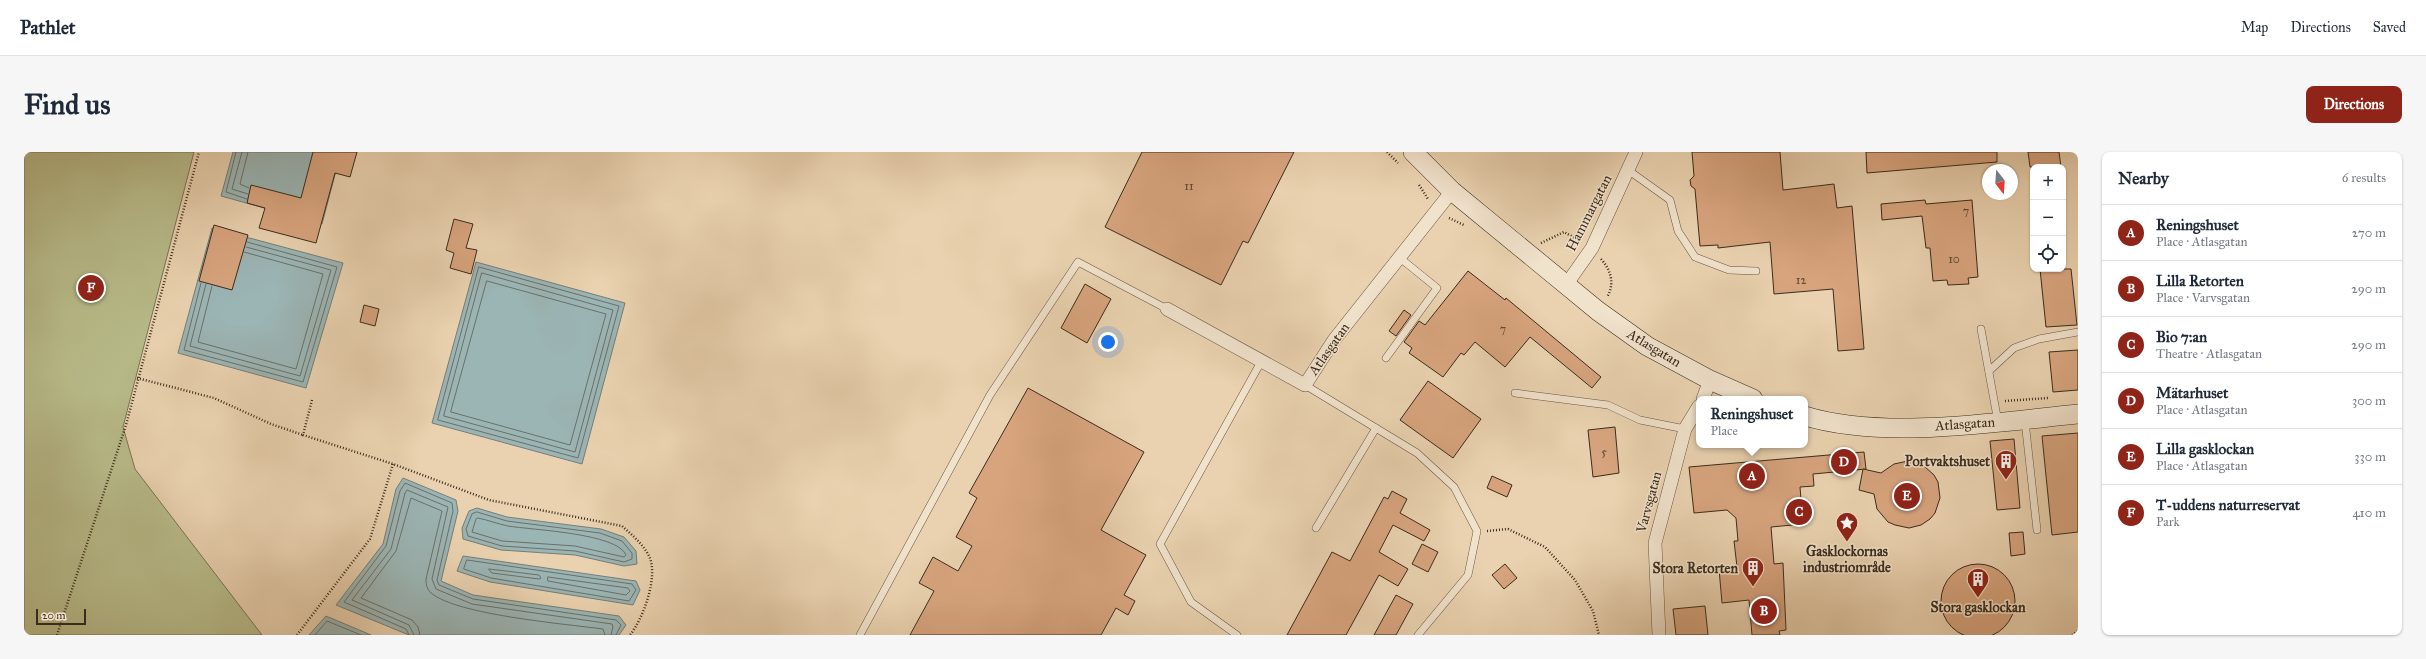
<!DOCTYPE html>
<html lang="en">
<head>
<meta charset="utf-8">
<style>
  :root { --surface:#fff; --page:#f6f6f7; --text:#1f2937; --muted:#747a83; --line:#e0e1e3; --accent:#8f2418 }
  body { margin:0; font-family:"IM FELL Great Primer",serif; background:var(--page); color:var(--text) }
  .controls { position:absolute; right:12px; top:12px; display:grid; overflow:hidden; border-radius:8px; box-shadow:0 1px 3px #0004 }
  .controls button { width:36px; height:36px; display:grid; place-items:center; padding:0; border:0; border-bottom:1px solid var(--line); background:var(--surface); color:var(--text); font:20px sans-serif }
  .compass { position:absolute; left:1958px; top:12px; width:36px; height:36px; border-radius:50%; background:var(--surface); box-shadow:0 1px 3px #0004; rotate:163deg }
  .scale { position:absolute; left:12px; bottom:10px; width:50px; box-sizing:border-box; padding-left:4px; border:2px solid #3b2c1c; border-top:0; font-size:11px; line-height:14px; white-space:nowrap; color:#3b2c1c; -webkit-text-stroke:3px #f1e2cc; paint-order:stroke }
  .you { position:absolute; left:1084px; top:190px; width:14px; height:14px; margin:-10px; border:3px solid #fff; border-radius:50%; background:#1a73e8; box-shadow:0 0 0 6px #1a73e833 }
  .badge { display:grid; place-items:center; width:26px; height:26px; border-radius:50%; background:var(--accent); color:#fff; font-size:13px; font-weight:700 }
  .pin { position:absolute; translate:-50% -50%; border:2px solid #fff; box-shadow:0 1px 4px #0006 }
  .popup { position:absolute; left:1672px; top:244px; width:112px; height:52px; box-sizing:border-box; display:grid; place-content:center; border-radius:8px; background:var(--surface); filter:drop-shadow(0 1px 3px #0005); font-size:13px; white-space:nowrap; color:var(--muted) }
  .popup b { font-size:15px; color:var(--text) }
  .popup::after { content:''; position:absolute; left:50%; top:100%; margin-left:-8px; border:8px solid transparent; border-top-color:var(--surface) }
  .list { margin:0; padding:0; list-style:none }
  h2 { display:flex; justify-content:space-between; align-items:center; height:52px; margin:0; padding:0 16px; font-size:17px }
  h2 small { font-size:13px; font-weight:400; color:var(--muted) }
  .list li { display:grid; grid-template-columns:26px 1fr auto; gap:12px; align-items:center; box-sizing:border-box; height:56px; padding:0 16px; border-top:1px solid var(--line) }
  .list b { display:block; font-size:15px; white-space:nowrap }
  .list p { margin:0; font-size:13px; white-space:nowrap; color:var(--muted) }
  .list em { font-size:13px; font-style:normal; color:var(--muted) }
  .icon { flex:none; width:22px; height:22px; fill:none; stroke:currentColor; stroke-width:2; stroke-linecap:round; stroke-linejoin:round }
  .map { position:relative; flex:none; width:2054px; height:483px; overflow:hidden; border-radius:8px }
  header { display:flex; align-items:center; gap:24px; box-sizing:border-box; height:56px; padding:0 20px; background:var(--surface); border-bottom:1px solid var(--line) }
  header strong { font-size:19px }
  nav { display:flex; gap:22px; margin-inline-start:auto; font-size:14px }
  .intro { display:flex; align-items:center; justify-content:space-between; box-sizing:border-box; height:96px; padding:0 24px }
  h1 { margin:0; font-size:28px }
  .button { padding:10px 18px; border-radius:8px; background:var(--accent); color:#fff; font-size:14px; font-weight:700 }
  main { display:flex; gap:24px; padding:0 24px }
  aside { flex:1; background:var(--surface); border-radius:8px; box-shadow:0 1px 3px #0004 }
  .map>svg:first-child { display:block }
  .green { fill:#b8bb8a; stroke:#7a7453 }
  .water { fill:#9bb5b5; stroke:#757e78 }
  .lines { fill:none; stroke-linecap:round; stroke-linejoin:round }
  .shore { stroke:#6b7068; stroke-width:1 }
  .building { fill:#d7a47e; stroke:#3b2c1c }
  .lane-casing { stroke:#675641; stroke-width:8 }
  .street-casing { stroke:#675641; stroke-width:14 }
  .secondary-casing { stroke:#3b2c1c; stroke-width:20 }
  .path { stroke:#3b2c1c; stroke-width:2.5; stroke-dasharray:1 2; stroke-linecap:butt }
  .lane { stroke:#f1e2cc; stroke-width:7 }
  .street { stroke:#f1e2cc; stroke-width:13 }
  .secondary { stroke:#f1e2cc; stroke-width:19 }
  .labels { text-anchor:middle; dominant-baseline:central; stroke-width:3; stroke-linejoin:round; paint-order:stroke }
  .number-label { font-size:12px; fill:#624a34 }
  .street-label { font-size:14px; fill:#3b2c1c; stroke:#f1e2cc }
  .poi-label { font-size:14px; font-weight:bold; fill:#3b2c1c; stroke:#f1e2cc; text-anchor:end }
</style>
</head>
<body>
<header>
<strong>Pathlet</strong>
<nav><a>Map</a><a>Directions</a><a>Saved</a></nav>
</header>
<div class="intro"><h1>Find us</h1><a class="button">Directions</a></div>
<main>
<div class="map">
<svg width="2054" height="483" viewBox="0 0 2054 483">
  <rect width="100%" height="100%" fill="#ead2b0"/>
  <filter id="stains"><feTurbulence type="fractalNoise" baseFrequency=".005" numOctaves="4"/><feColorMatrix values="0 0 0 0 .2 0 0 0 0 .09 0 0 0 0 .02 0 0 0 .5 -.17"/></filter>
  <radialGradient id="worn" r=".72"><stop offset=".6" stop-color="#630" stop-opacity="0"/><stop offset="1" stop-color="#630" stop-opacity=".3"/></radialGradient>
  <polygon class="green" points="0,0 170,0 99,275 111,317 238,483 0,483"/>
  <g class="water">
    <polygon points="209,0 317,0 298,72 197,44"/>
    <polygon points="188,76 319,111 282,236 154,201"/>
    <polygon points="452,110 601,151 558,312 408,271"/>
    <polygon points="379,326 432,348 434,359 417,429 449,443 595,464 602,473 595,483 385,483 312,453 359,392 372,337"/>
    <polygon points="453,356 483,365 577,377 600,385 612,399 613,412 600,414 551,403 477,398 439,387 438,376 445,359"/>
    <polygon points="439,404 612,429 616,438 609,453 466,430 433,419"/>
    <polygon points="302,464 347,483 285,483"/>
  </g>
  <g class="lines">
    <g class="shore">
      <polyline points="212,0 202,40 223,47"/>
      <polyline points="218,0 208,37 224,42"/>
      <polyline points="224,0 216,32 225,36"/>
      <polygon points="455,115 595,154 554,306 414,268"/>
      <polygon points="458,121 589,158 551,300 420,264"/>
      <polygon points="463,129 582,162 546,293 427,260"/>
      <polyline points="177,131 160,198 279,230 313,115 223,90"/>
      <polyline points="182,132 166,194 276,224 307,118 222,95"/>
      <polyline points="188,134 174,190 272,217 299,122 220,100"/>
      <polygon points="453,360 483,369 576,381 598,389 608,401 608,407 600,410 551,399 478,394 444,384 442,377 448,362"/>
      <path d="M454,366C464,368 474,372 484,374C508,378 593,381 602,403L600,405L551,394L478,389L448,380L452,367Z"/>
      <polygon points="443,408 608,432 612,438 605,449 467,426 440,417"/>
      <polygon points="465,417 515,423 517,426 515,427 468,421"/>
      <polygon points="524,425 604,436 606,439 602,443 524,429"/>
      <polyline points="291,483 303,469 337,483"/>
      <polyline points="385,483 382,477 320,450 362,394 376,339 381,331 428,351 429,359 413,428 415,433 449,447 592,468 597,473 592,483"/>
      <polyline points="390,483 385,473 328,448 367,397 381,341 383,338 424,355 408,427 412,437 448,452 588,472 589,475 587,483"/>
      <path d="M396,483L394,475L388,468L337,446L372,399L387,346L418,359L402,427C402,433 403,437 407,441C433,463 542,472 579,477L581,483"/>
    </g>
  </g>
  <g class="building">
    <polygon points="289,0 333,0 326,25 311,21 292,91 235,76 241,56 223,51 227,33 277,46"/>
    <polygon points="1118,0 1270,0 1224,91 1219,89 1197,133 1081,75"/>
    <polygon points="1668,0 1756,0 1759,38 1810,32 1813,56 1828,54 1840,197 1814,199 1809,137 1750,142 1746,90 1694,96 1694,93 1676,94 1671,37 1667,34 1666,28 1670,24"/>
    <polygon points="1842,0 1973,0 1973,10 1843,21"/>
    <polygon points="2004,0 2035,0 2037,15 2006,15"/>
    <polygon points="1901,48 1902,52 1948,48 1954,125 1944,126 1945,132 1924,133 1923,128 1909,129 1906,96 1902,96 1898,64 1858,68 1857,52"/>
    <polygon points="430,67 449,72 442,96 453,98 447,122 426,116 430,101 422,98"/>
    <polygon points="190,73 224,83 208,138 175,129"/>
    <polygon points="2016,117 2047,117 2053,173 2022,175"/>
    <polygon points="1444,119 1481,148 1482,146 1577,225 1568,236 1506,185 1481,215 1451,190 1440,203 1437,201 1419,225 1385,201 1388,196 1380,190 1395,169 1401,173"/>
    <polygon points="1061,132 1087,147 1063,191 1037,176"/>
    <polygon points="340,153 355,157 351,174 336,170"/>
    <polygon points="1380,158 1387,163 1372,184 1365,179"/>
    <polygon points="2054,198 2054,238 2029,240 2025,200"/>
    <polygon points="1404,229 1457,267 1429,306 1376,268"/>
    <polygon points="1004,236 1120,300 1077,378 1122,403 1100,443 1111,449 1104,463 1092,456 1077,483 886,483 910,439 895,431 909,405 934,419 948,394 932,385 953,346 945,341"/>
    <polygon points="1591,275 1595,321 1569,325 1564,278"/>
    <polygon points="2054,281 2054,380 2028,383 2018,284"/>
    <polygon points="1990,287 1996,356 1973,358 1966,289"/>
    <polygon points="1840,300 1842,317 1789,322 1790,334 1776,335 1779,372 1747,375 1750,412 1759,411 1762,478 1755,479 1756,483 1728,483 1725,448 1698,451 1695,417 1713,415 1710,389 1714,389 1712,366 1703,358 1670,361 1665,315"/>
    <polygon points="1884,309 1900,314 1910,323 1914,330 1916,346 1911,361 1906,367 1897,373 1885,376 1871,373 1864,370 1853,357 1850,342 1835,338 1839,317 1857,321 1870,312"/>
    <polygon points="1468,324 1488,333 1483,345 1463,336"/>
    <polygon points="1368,339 1383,347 1376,361 1406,378 1400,389 1369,373 1355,400 1384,417 1374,434 1355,423 1322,483 1263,483 1308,400 1326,409 1360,345 1364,347"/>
    <polygon points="1999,380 2001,402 1987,404 1985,381"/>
    <polygon points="1398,392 1414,400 1404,420 1388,412"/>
    <polygon points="1481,412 1493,426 1480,437 1468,423"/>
    <circle cx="1954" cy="449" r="37"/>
    <polygon points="1372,443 1389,452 1372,483 1350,483"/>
    <polygon points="1681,454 1684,483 1652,483 1649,457"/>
  </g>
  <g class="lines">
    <g class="lane-casing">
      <g id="lane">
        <polyline points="1604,18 1646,48 1654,79 1671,105 1705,118 1732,119"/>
        <polyline points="1957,177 1974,270"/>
        <polyline points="1362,206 1413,136 1376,106"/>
        <polyline points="1965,219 1990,196 2015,187 2054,180"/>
        <polyline points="1281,233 1393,301 1430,335 1453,379 1444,423 1394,483"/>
        <polyline points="1491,241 1584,253 1616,268 1661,277"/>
        <polyline points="2001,269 2013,378"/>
        <polyline points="1292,376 1352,276"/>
        <polyline points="836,483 966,243 1054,110 1143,157"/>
        <polyline points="1213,483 1167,450 1136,392 1238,208"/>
      </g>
    </g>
    <g class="street-casing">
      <g id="street">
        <polyline points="1542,133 1568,96 1612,0"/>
        <polyline points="1143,157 1281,233 1310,188 1428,39"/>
        <polyline points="1679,247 1686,228"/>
        <polyline points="1635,483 1631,391 1661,277 1675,254"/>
      </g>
    </g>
    <g class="secondary-casing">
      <g id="secondary">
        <polyline points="1389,0 1428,39 1574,159 1623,194 1686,228 1729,247"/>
        <path d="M1781,264C1860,288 1973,270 2054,262"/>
      </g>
    </g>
    <g class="path">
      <polyline points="1363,0 1374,11"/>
      <polyline points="1395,33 1404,47"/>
      <polyline points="1425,66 1440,73"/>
      <polyline points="1517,91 1540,80 1556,89"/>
      <path d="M1577,107C1587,118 1591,132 1583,145"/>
      <polyline points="113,226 190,246 247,272 279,283"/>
      <path d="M288,248L279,283L369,312L465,348L598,374C608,383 619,392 625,404C635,424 619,467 606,483"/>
      <polyline points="1981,249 2024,246"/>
      <polyline points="1463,379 1484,377 1521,395 1551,428 1569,459 1575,483"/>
      <polyline points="33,483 102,273 175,0"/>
      <polyline points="273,483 346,387 369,312"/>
      <polyline points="2048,483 2054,479"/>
    </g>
    <use href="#lane" class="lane"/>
    <use href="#street" class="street"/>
    <use href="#secondary" class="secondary"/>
  </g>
  <defs>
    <g id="building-pin" transform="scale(1.15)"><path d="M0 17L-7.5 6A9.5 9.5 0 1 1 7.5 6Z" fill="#8f2418" stroke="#f1e2cc"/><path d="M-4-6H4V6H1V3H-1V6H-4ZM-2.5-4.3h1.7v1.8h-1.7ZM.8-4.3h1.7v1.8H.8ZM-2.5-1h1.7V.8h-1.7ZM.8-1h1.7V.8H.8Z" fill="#fff"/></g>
    <g id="sight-pin" transform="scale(1.15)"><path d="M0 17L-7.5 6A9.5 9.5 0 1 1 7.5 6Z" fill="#8f2418" stroke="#f1e2cc"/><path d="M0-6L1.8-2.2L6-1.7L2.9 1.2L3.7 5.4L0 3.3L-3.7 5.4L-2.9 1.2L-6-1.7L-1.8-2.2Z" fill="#fff"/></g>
  </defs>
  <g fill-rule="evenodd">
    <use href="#building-pin" x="1982" y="309"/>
    <use href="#sight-pin" x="1823" y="371"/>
    <use href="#building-pin" x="1729" y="416"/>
    <use href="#building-pin" x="1954" y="427"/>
  </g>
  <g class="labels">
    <g class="number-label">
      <text x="1165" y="34">11</text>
      <text x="1942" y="59">7</text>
      <text x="1930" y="107">10</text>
      <text x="1777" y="128">12</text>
      <text x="1479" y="177">7</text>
      <text x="1580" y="300">5</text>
    </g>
    <g class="street-label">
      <text transform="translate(1565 61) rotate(-63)">Hammargatan</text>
      <text transform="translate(1630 196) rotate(31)">Atlasgatan</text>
      <text transform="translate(1305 197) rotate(-55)">Atlasgatan</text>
      <text transform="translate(1941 272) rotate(-4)">Atlasgatan</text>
      <text transform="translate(1625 350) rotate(-75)">Varvsgatan</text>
    </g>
    <g class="poi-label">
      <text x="1966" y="309">Portvaktshuset</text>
      <text x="1823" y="399" text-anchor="middle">Gasklockornas<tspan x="1823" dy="16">industriområde</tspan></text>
      <text x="1714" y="416">Stora Retorten</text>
      <text x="1954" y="455" text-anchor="middle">Stora gasklockan</text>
    </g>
  </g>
  <rect width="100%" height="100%" filter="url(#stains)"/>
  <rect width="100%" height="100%" fill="url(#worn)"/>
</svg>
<div class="controls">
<button>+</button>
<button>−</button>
<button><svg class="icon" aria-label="locate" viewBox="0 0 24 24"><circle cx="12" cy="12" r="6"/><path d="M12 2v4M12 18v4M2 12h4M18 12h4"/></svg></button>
</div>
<svg class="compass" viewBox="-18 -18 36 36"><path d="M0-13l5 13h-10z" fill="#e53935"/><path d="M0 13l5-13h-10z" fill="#747a83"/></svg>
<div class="scale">20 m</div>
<div class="you"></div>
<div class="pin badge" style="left:1728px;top:324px">A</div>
<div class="popup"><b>Reningshuset</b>Place</div>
<div class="pin badge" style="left:1740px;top:459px">B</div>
<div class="pin badge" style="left:1775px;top:360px">C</div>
<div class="pin badge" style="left:1820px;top:310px">D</div>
<div class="pin badge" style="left:1883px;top:344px">E</div>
<div class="pin badge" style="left:67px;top:136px">F</div>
</div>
<aside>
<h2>Nearby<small>6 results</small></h2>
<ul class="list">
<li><span class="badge">A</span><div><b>Reningshuset</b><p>Place · Atlasgatan</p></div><em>270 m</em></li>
<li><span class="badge">B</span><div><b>Lilla Retorten</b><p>Place · Varvsgatan</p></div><em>290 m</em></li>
<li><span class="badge">C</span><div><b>Bio 7:an</b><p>Theatre · Atlasgatan</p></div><em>290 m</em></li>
<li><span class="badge">D</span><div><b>Mätarhuset</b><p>Place · Atlasgatan</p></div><em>300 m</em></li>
<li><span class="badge">E</span><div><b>Lilla gasklockan</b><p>Place · Atlasgatan</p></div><em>330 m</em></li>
<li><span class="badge">F</span><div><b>T-uddens naturreservat</b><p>Park</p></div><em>410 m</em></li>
</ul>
</aside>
</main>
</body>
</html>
